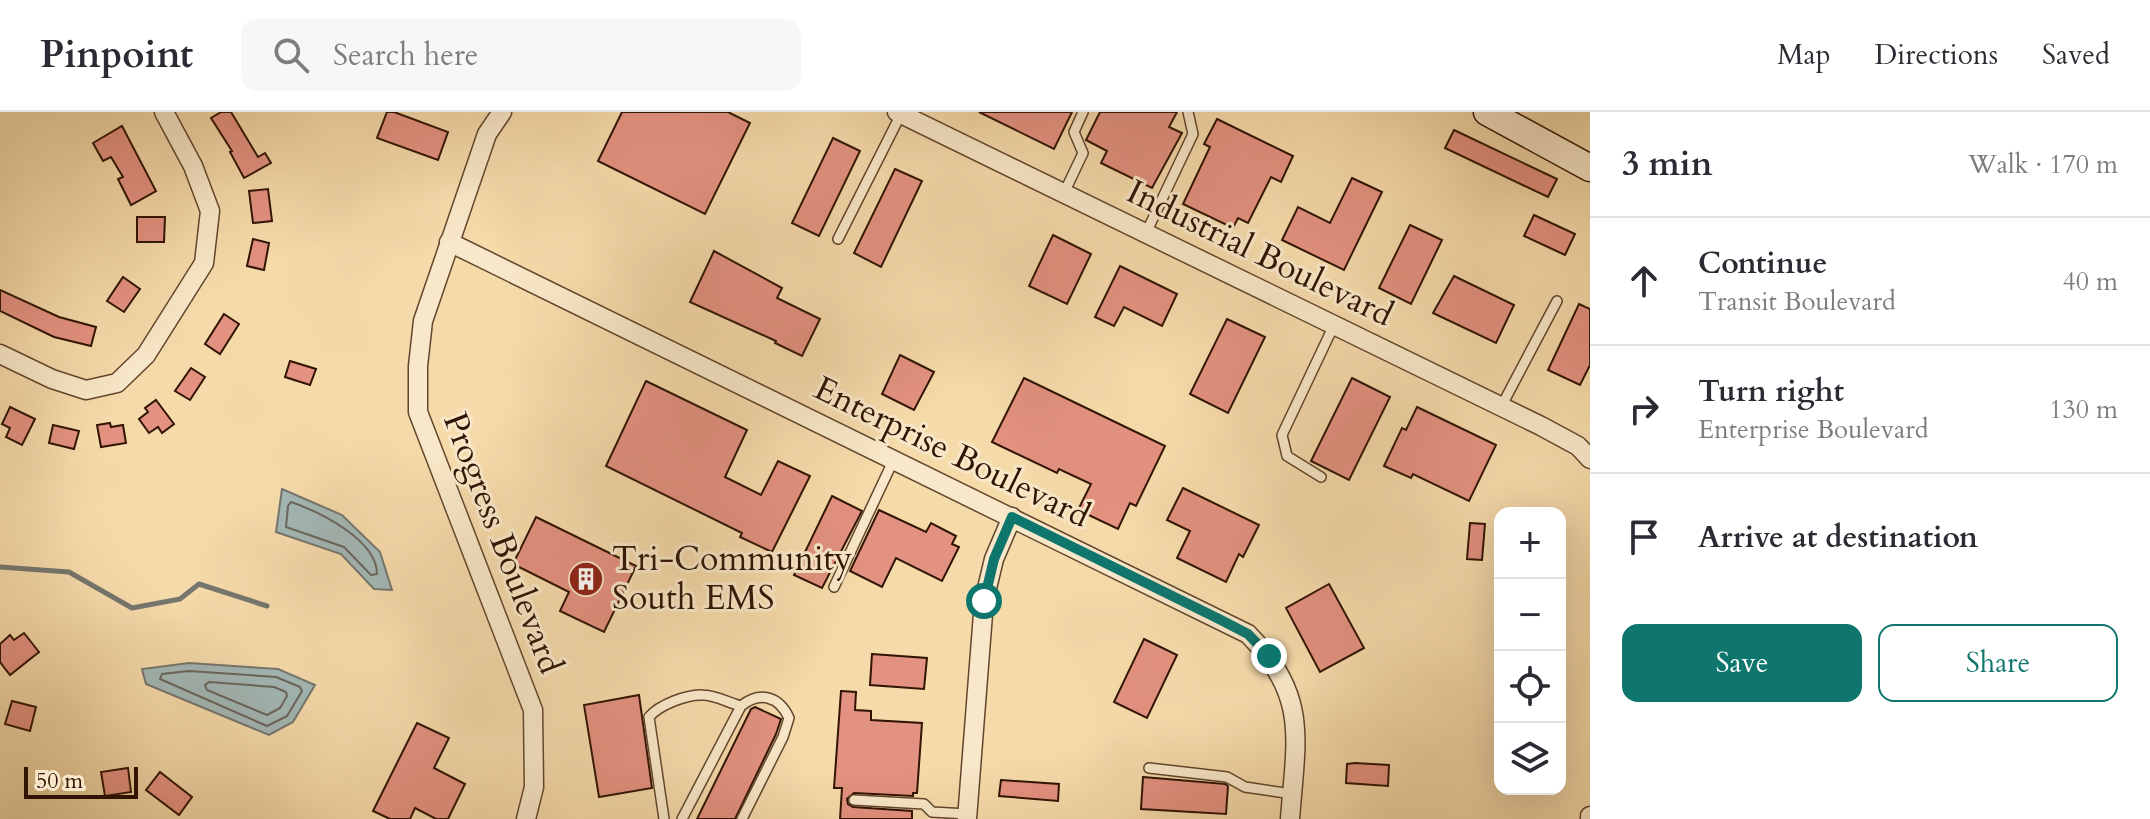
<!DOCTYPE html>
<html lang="en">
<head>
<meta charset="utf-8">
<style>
  :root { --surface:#fff; --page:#f7f7f7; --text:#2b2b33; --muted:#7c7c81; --line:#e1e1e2; --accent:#0f766e }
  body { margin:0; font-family:Cardo,serif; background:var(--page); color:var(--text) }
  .controls { position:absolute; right:24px; bottom:24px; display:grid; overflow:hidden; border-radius:16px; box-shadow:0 8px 32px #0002 }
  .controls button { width:72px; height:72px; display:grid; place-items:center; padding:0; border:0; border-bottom:2px solid var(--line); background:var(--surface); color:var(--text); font:40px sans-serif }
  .scale { position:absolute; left:24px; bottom:20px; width:114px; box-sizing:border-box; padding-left:8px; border:4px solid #311403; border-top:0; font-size:22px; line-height:28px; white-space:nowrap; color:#311403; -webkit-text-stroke:6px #f8e7c8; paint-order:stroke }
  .stop { position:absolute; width:24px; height:24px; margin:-18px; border:6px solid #0f766e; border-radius:50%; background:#fff }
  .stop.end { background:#0f766e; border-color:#fff; box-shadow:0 2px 8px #0008 }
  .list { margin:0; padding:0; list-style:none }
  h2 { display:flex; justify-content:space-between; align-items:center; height:104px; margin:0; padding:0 32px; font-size:34px }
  h2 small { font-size:26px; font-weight:400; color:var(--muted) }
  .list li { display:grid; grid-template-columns:52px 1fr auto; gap:24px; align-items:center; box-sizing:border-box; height:128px; padding:0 32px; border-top:2px solid var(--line) }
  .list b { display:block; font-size:30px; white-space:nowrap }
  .list p { margin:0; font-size:26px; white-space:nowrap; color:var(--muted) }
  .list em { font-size:26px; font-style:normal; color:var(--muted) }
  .actions { display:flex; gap:16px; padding:24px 32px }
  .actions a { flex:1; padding:18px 0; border:2px solid var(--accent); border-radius:16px; text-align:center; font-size:28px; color:var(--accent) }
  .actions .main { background:var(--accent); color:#fff }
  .icon { flex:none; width:44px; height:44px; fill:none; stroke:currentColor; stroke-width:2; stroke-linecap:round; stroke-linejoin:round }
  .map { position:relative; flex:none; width:1590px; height:707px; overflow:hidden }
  header { display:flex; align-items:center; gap:48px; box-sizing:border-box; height:112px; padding:0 40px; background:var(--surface); border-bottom:2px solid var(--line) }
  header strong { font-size:38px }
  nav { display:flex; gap:44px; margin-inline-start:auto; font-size:28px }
  .search { width:560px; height:72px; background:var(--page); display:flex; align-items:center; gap:20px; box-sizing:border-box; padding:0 28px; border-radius:16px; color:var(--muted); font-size:30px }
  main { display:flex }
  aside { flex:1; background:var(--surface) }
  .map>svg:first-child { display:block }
  .water { fill:#a2b7b5; stroke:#75766e; stroke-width:2 }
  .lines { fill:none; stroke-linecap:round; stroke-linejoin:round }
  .shore { stroke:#6a665c; stroke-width:2 }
  .stream { stroke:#75766e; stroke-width:5 }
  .building { fill:#e39180; stroke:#311403; stroke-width:2 }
  .lane-casing { stroke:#62462d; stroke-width:12 }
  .street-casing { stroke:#62462d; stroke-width:21 }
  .secondary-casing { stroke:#311403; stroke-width:29 }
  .lane { stroke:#f8e7c8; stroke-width:9 }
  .street { stroke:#f8e7c8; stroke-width:18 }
  .secondary { stroke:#f8e7c8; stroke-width:26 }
  .route { stroke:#0f766e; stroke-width:10 }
  .labels { text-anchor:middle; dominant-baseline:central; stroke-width:6; stroke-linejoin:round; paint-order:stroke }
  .street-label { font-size:34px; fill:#311403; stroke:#f8e7c8 }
  .poi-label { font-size:34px; fill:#311403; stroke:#f8e7c8; text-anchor:start }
</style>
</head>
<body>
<header>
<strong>Pinpoint</strong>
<div class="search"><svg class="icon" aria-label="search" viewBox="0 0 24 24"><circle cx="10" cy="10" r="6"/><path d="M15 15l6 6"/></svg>Search here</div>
<nav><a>Map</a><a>Directions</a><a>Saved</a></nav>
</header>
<main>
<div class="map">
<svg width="1590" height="707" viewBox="0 0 1590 707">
  <rect width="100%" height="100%" fill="#f5daaa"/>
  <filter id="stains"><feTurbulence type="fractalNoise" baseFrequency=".0025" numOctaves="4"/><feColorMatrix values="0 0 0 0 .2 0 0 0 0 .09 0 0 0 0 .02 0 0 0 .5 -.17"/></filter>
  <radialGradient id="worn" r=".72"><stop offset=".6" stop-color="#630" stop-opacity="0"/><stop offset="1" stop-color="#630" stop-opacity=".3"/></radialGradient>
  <g class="water">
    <polygon points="282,377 342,403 380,440 392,478 374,477 341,442 276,420"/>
    <polygon points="189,551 278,557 315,573 293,610 269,623 146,572 142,557"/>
  </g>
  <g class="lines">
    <g class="shore">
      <path d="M291,390C320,400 377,428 377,462L371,463L344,435L286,415L288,394Z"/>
      <polygon points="189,559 276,565 300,575 302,579 287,604 267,614 160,567 162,562"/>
      <polygon points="209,570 274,575 286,580 287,584 280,596 267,603 207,578 205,573"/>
    </g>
    <polyline class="stream" points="0,455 69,460 132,496 180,487 199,472 267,494"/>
  </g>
  <g class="building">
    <polygon points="221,0 231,0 258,45 265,41 271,51 244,66 230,40 232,39 211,6"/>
    <polygon points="387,0 394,0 448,20 438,48 377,26"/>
    <polygon points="622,0 728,0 750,11 705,102 598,49"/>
    <polygon points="979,0 1072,0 1054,37"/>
    <polygon points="1100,0 1177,0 1169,15 1182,21 1152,76 1101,51 1107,39 1086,28"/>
    <polygon points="1217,7 1293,44 1281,70 1271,65 1248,111 1238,106 1233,116 1183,92 1210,35 1204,32"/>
    <polygon points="122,14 156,79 131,93 118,67 123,65 111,45 103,49 93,31"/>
    <polygon points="1454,18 1557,67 1548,85 1445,36"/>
    <polygon points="833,26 860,39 819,124 792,111"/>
    <polygon points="895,57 922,69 881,155 854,141"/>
    <polygon points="1352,66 1382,80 1344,158 1282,128 1298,95 1330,111"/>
    <polygon points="268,77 272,109 253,111 249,79"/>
    <polygon points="1534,103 1575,122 1565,143 1524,124"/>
    <polygon points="137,105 165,105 164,130 137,130"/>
    <polygon points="1410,113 1442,128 1411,192 1379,176"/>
    <polygon points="1053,123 1091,142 1067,192 1029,174"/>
    <polygon points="253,127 269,131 264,158 247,154"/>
    <polygon points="714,139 782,176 777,186 820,207 802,244 775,231 776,229 690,190"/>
    <polygon points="1120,154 1177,182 1162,214 1124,195 1114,214 1095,205"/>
    <polygon points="1454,164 1514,193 1496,231 1433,201"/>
    <polygon points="123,165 140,177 124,200 107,189"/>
    <polygon points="0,178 59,205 96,215 91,234 54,225 0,199"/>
    <polygon points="1579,192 1590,197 1590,253 1580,273 1548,258"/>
    <polygon points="224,202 239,212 220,242 205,232"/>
    <polygon points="1227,207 1265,225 1228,301 1190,282"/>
    <polygon points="900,243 934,260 914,298 882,282"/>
    <polygon points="290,249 316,257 310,273 285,265"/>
    <polygon points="191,256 205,265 190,288 175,279"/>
    <polygon points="1024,266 1165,334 1136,394 1130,391 1118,417 1078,398 1091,372 1059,357 1057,361 992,330"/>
    <polygon points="1352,266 1390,285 1349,368 1311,349"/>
    <polygon points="646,269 747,318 725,365 761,383 778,349 810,364 772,440 740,425 742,421 606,354"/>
    <polygon points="156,288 174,312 162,321 158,315 149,321 139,307 148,300 145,296"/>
    <polygon points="10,295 35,307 22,333 6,325 10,316 2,312"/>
    <polygon points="1417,295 1496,333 1469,389 1413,362 1411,366 1384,354 1402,316 1406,318"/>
    <polygon points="110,311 111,315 123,313 126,331 101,335 97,313"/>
    <polygon points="53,313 79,319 74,337 49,331"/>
    <polygon points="1183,376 1259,413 1243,445 1239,442 1226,470 1177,446 1190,419 1167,408"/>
    <polygon points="832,384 862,399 822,476 794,463"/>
    <polygon points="879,398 926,420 931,411 956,424 952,432 959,435 942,469 896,446 882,475 850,459"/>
    <polygon points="536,405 636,454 604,520 560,499 569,480 513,452"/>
    <polygon points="1470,411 1485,412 1482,448 1467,447"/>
    <polygon points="1329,472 1364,536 1320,560 1286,496"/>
    <polygon points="24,521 39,540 10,563 0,550 0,532 10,523 14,528"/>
    <polygon points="1144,527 1177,543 1147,606 1114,590"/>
    <polygon points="872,542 927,546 924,577 870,573"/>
    <polygon points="841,579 856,580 855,598 871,599 871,608 922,611 917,681 913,681 913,684 854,681 847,687 848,692 853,695 912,699 912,707 840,707 842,676 834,676"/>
    <polygon points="639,583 652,676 599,685 584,593"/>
    <polygon points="12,589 36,595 30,619 5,612"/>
    <polygon points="755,595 781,607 776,622 735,707 697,707 751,597"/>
    <polygon points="417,611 449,626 434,656 465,672 448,707 436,707 415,696 410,707 390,707 373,699"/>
    <polygon points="1355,651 1389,653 1388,674 1346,671 1347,652"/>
    <polygon points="128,656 131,680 105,684 101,660"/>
    <polygon points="160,660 192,685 179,703 146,678"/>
    <polygon points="1143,665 1225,672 1228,674 1226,702 1141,697"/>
    <polygon points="1001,668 1059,672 1058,689 999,684"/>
  </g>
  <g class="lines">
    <g class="lane-casing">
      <g id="lane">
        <polyline points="1064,81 1083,41 1074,20 1083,0"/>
        <polyline points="1146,121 1193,22 1188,0"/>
        <polyline points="838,127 901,2"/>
        <polyline points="1501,295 1557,189"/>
        <polyline points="1321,365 1287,344 1282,323 1334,213"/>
        <polyline points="834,475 894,347"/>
        <polyline points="1149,656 1227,665 1245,675 1292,682"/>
        <polyline points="854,688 924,692 932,700 967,702"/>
        <path d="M664,707L649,605C659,593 687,582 703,583C715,583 729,591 741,594"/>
        <path d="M682,707L741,594C760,579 779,584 789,606L783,625L742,707"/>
      </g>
    </g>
    <g class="street-casing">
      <g id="street">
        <polyline points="502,0 487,22 423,209 418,254 418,300 533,598 534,675 526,707"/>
        <polyline points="897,0 1541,314 1578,334 1590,347"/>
        <path d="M449,130L1248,522C1309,584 1296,627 1290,707"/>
        <polyline points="0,242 52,267 86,278 117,271 146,243 204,151 210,99 193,54 164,0"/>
        <polyline points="967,707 984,489 994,447 1012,405"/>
        <polyline points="1590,707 1590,704"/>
      </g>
    </g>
    <g class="secondary-casing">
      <polyline id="secondary" points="1487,0 1590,56"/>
    </g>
    <use href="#lane" class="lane"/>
    <use href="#street" class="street"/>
    <use href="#secondary" class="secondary"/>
  </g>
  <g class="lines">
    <polyline class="route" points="984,489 994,447 1012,405 1217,506 1248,522 1269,544"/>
  </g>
  <defs>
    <g id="building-disc" transform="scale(1.8)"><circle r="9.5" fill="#8f2418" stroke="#f8e7c8"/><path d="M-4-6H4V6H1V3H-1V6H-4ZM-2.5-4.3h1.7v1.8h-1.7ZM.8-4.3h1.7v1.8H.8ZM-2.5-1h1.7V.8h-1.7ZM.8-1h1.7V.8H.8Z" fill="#fff"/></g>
  </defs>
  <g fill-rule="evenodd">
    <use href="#building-disc" x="586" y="467"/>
  </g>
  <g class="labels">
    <g class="street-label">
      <text transform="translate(1260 141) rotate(26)">Industrial Boulevard</text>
      <text transform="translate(952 340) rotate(26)">Enterprise Boulevard</text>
      <text transform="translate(503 431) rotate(69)">Progress Boulevard</text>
    </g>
    <g class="poi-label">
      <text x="612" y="447">Tri-Community<tspan x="612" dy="39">South EMS</tspan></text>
    </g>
  </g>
  <rect width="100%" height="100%" filter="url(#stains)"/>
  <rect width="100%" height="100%" fill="url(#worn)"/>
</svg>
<div class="controls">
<button>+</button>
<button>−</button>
<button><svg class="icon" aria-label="locate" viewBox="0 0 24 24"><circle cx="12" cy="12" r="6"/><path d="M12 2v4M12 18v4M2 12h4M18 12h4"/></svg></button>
<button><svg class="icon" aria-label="layers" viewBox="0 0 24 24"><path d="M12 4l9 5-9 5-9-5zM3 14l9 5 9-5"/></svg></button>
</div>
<div class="scale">50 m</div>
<div class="stop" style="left:984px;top:489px"></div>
<div class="stop end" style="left:1269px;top:544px"></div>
</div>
<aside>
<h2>3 min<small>Walk · 170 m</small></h2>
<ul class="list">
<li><svg class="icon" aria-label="ahead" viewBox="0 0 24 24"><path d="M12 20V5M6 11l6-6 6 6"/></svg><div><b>Continue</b><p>Transit Boulevard</p></div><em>40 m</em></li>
<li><svg class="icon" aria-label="right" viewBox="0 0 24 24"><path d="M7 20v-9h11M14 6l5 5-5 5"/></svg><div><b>Turn right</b><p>Enterprise Boulevard</p></div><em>130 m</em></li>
<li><svg class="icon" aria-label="arrive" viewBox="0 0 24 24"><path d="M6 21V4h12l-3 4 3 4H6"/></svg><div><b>Arrive at destination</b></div></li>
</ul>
<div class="actions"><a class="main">Save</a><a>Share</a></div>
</aside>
</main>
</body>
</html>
